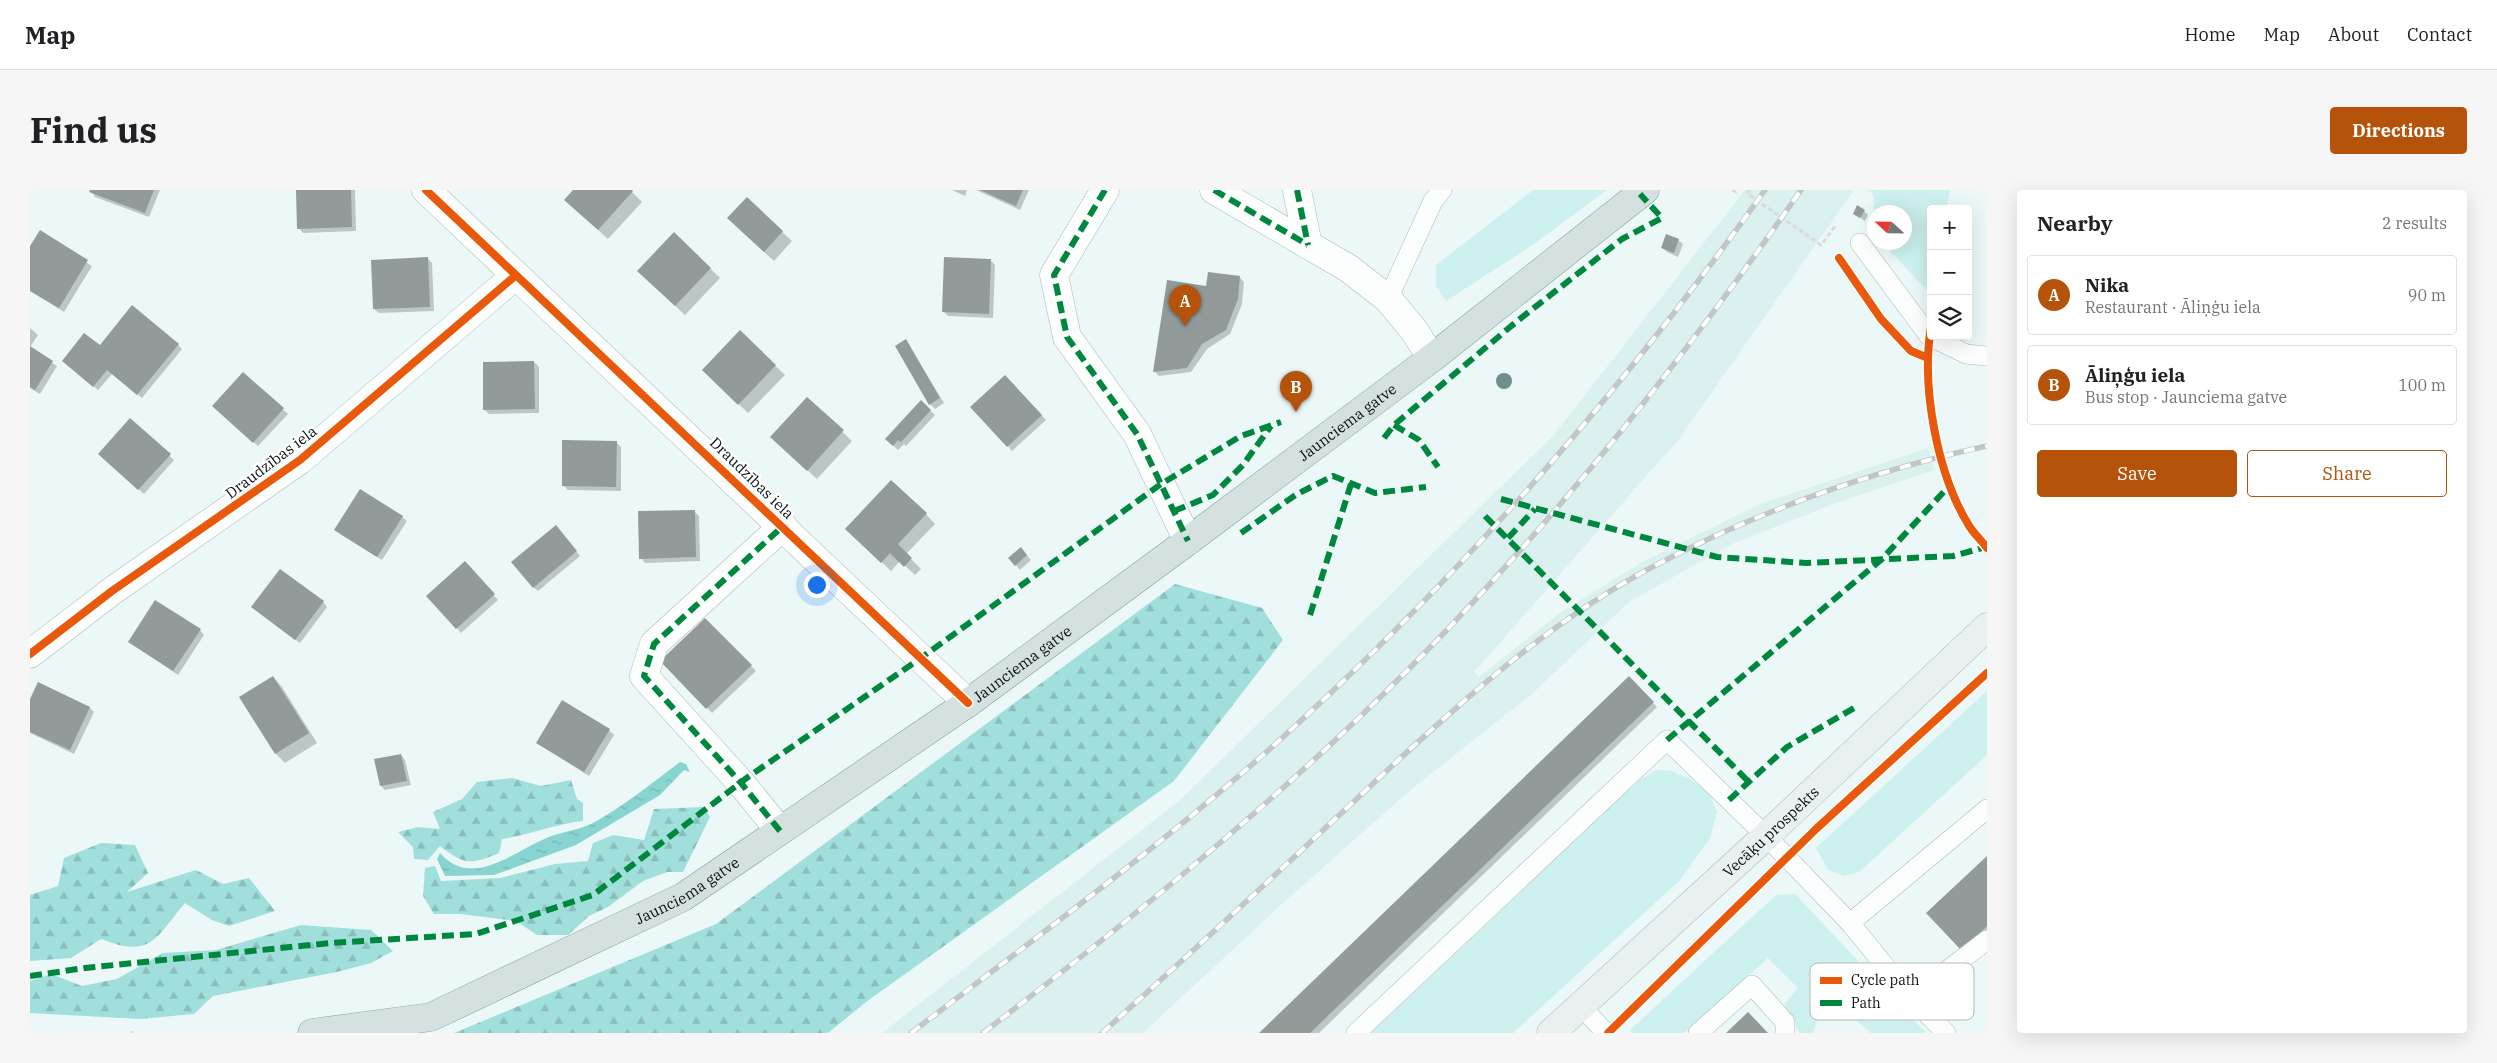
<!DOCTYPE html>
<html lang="en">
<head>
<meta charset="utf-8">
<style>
  :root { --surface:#fff; --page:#f6f6f6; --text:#202124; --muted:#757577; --line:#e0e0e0; --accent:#b45309 }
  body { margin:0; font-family:"IBM Plex Serif",serif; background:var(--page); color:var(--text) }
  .controls { position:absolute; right:15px; top:15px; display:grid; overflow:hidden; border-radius:5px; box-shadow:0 5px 20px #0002 }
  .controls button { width:45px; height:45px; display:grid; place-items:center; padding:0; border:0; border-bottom:1px solid var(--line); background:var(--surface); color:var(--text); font:25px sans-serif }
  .compass { position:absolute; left:1837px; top:15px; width:45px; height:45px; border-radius:50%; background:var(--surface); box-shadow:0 5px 20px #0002; rotate:292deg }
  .you { position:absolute; left:786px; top:394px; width:18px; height:18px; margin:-12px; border:4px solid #fff; border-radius:50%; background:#1a73e8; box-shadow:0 0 0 8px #1a73e833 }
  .badge { display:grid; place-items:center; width:32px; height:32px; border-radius:50%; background:var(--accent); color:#fff; font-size:16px; font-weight:700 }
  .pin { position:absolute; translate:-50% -41px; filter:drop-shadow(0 1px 2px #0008) }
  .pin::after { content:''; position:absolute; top:26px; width:18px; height:15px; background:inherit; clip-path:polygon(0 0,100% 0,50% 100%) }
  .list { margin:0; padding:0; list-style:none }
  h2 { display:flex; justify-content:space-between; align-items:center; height:65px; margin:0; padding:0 20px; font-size:21px }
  h2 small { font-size:16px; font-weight:400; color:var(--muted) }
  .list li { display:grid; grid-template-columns:32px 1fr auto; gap:15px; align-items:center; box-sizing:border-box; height:80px; margin:0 10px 10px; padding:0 10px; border:1px solid var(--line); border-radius:5px }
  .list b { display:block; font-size:19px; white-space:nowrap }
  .list p { margin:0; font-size:16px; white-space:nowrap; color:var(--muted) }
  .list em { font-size:16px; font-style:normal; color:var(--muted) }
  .actions { display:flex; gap:10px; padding:15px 20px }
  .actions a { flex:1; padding:11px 0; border:1px solid var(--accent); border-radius:5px; text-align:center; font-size:18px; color:var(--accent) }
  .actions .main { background:var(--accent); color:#fff }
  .icon { flex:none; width:28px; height:28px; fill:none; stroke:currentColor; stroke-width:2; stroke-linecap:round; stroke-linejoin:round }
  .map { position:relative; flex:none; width:1957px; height:843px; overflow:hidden; border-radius:5px }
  header { display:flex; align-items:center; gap:30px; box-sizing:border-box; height:70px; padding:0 25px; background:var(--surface); border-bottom:1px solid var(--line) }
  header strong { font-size:24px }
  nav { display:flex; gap:28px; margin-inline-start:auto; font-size:18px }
  .intro { display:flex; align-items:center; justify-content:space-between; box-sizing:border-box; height:120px; padding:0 30px }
  h1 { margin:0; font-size:35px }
  .button { padding:12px 22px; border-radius:5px; background:var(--accent); color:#fff; font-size:18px; font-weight:700 }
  main { display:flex; gap:30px; padding:0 30px }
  aside { flex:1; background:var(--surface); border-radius:5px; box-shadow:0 5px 20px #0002 }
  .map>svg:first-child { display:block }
  .built { fill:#daf1f0 }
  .green { fill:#ccf1ef }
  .forest { fill:url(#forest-firs) }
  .water { fill:url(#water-ripples) }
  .shadow { fill:#0003 }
  .building { fill:#929b9a }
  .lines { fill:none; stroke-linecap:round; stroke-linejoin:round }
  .lane-casing { stroke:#adb7b7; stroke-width:20 }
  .street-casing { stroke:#adb7b7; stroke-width:29 }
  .secondary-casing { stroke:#adb7b7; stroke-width:29 }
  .primary-casing { stroke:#849b9a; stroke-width:29 }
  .path { stroke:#d8dcdc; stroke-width:3; stroke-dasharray:5 2.5; stroke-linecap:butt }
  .lane { stroke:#fcfefe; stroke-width:19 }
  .street { stroke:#fcfefe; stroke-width:28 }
  .secondary { stroke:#e9f0f0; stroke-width:28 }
  .primary { stroke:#d5e1e1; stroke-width:28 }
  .rail-casing { stroke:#c2c6c6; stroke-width:5.5 }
  .rail { stroke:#fff; stroke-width:4; stroke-dasharray:11; stroke-linecap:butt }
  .quiet { stroke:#00873e; stroke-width:6; stroke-dasharray:12 6; stroke-linecap:butt }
  .cycleway-casing { stroke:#fff; stroke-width:11 }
  .cycleway { stroke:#e8590c; stroke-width:8 }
  .tree { fill:#6d8f8e }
  .labels { text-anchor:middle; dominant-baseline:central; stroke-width:5; stroke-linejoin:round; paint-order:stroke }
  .street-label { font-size:15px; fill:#091111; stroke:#fff }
  .key { fill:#fff; stroke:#b5b8b8; stroke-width:1 }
  .key-label { font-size:14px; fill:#091111 }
</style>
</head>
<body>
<header>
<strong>Map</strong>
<nav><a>Home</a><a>Map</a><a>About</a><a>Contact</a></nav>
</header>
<div class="intro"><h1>Find us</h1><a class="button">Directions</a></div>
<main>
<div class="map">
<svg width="1957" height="843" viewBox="0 0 1957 843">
  <defs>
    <pattern id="forest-firs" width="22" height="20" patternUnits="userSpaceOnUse" patternTransform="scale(1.25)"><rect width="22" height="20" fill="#a1dfdc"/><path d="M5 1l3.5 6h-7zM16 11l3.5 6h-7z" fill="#89bebc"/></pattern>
    <pattern id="water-ripples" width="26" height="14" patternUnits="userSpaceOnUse" patternTransform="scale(1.25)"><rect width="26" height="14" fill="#87d4d1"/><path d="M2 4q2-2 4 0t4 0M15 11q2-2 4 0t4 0" fill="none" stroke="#73b5b2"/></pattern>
  </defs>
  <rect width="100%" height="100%" fill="#ecf8f8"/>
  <polygon class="built" points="1715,0 1824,0 1649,249 1444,482 1449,487 1531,422 1612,372 1730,314 1898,258 1905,280 1801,315 1702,354 1599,412 1503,503 1377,603 1252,714 1113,843 852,843 1149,611 1523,246"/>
  <g class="green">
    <polygon points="1503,0 1577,0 1501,56 1416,111 1406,96 1406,75"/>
    <polygon points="1837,0 1920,0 1916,19 1901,19 1901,84 1897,100 1852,53 1874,52 1874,22 1844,22 1844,45 1837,37 1844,21 1843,4"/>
    <polygon points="1957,501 1957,565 1829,682 1814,686 1798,680 1786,658"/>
    <polygon points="1626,580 1642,581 1658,588 1679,603 1687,622 1680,648 1650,690 1483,843 1341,843 1587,610 1610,590"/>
    <polygon points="1765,704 1896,843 1841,843 1795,804 1783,843 1770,843 1756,823 1755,813 1768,798 1738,768 1654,843 1603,843 1600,840 1746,705"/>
  </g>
  <g class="forest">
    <polygon points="1145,394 1232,418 1253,450 1144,591 836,812 798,843 424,843 686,734"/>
    <path d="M482,588L511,596L541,590L547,609L553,613V631C525,634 500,645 472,649L469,663C441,675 434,675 410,656L398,670L384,669L383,657L368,642L388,637L410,639L403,622L432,609L447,592Z"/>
    <polygon points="673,617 680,627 653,682 637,682 613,691 578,717 559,726 538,745 507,745 486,731 430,724 404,724 393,706 395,678 405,676 411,691 470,688 525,674 558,671 563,653 583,645 614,650 624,619"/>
    <path d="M71,653L105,655L118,683L97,702L166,680L193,694L219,688L245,721L199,736L182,730L155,713C125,748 122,769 71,749L41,768L0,771V705L28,696L34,668Z"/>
    <polygon points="271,735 341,740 363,761 341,773 307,782 183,806 164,824 110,829 0,823 0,791 21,784 52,796 87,789 133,763 186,760"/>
  </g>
  <path class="water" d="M650,572L656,574L660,582L654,580L630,605L546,655L464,685L415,686L407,669L410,663C441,698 479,665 512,650C528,642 547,641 563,633C594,616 622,593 650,572Z"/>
  <g class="shadow">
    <polygon points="61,0 130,0 119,27 65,7"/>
    <polygon points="267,0 325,0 326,41 273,43 269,38"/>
    <polygon points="544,0 600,0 612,12 578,49 545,19"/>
    <polygon points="922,0 937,0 935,6"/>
    <polygon points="946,0 999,0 990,20"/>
    <polygon points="717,9 762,51 744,71 708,38"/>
    <polygon points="1834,21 1838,25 1835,31 1824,23"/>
    <polygon points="10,42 62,76 34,122 0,101 0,59"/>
    <polygon points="644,43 690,88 655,125 618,90"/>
    <polygon points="1648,50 1653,54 1648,67 1637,62 1632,57"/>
    <polygon points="397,68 402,73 404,121 349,123 344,119"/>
    <polygon points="960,70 965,75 963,128 918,126 914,122"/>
    <polygon points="1209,87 1214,92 1212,114 1200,144 1177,159 1161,182 1129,186 1125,182 1177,97"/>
    <polygon points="0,138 8,145 0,157"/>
    <polygon points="710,142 755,185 718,223 673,180"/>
    <polygon points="876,151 914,213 905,219 900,214"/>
    <polygon points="148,155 152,159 112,208 82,184 68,200 38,175 70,157"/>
    <polygon points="0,158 27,176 10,204 0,198"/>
    <polygon points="504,172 509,177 509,223 459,224 454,219"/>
    <polygon points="213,184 258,224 228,256 188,220"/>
    <polygon points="980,191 1016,230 982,261 978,256"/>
    <polygon points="777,209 822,251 787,289 752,257"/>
    <polygon points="891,212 905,225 876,256 874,254 868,260 857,249"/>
    <polygon points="100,230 144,270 114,304 74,268"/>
    <polygon points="586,252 591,257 591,301 538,300 533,295"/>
    <polygon points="664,321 669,326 670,371 615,373 611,368"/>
    <polygon points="896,324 905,334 876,364 891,379 885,385 870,371 861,381 826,348"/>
    <polygon points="372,327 377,331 352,370 310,344"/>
    <polygon points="530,341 550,366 508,401 503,397"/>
    <polygon points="995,363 1001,370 990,380 986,375"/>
    <polygon points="439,378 468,410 431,443 427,438"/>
    <polygon points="293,412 297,417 270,453 227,421"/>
    <polygon points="675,429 726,481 682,523 632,471"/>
    <polygon points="170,440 174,445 148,485 100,452"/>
    <polygon points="243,487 252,497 287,553 255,573 245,563"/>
    <polygon points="1599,488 1627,517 1289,843 1231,843"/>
    <polygon points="0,512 60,518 64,522 44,564 0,543"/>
    <polygon points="579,540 584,545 559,586 507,553"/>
    <polygon points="371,565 375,570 381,595 355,600 351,596"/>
    <polygon points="1957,668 1957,744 1936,764"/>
  </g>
  <g class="building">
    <polygon points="60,0 124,0 115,23 59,2"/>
    <polygon points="266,0 321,0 322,37 267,39"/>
    <polygon points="543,0 602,0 603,1 568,40 534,10"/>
    <polygon points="950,0 993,0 986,16"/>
    <polygon points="717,7 753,41 734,62 697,28"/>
    <polygon points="1827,15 1835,20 1830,28 1823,24"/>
    <polygon points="10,40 58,70 29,118 0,101 0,56"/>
    <polygon points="644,42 681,78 645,116 607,81"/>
    <polygon points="1636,44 1649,49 1644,63 1631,58"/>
    <polygon points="398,67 400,117 343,119 341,70"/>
    <polygon points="914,67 961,69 959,124 912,122"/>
    <polygon points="1178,82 1210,86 1208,109 1196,140 1172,154 1157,178 1123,182 1137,90 1176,96"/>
    <polygon points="102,115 149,154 107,205 77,180 63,197 32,171 54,143 70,155"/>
    <polygon points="710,140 746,175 708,215 672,180"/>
    <polygon points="876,149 910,208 899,215 865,156"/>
    <polygon points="0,156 23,171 5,200 0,197"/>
    <polygon points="504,171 505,219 453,220 453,172"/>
    <polygon points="213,182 254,218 223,253 182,216"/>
    <polygon points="975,185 1012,225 977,257 940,217"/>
    <polygon points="777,207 814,240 777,281 740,247"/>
    <polygon points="891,210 901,220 871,252 868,250 863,256 855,249"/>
    <polygon points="100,228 141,264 108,300 68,264"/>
    <polygon points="532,250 587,251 586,297 532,296"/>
    <polygon points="861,290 897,323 868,354 882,368 874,377 860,363 851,373 815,339"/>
    <polygon points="330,299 373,326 347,367 304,340"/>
    <polygon points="665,320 666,367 609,369 608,321"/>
    <polygon points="526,335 547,361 503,398 481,372"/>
    <polygon points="991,357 997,365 985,376 978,368"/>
    <polygon points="435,371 465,404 426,439 396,406"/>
    <polygon points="250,379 294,411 265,450 221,417"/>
    <polygon points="125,410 171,439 143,481 98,452"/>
    <polygon points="675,428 722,475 676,519 630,471"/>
    <polygon points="243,486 279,543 245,564 209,507"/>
    <polygon points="1599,486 1624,512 1280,843 1229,843"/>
    <polygon points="8,492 60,517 40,560 0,542 0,509"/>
    <polygon points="532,510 580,539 554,582 506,553"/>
    <polygon points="371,564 377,591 350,596 344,569"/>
    <polygon points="1957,666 1957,736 1931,760 1896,723"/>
    <polygon points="1718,822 1738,843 1696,843"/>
  </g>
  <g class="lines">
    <g class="lane-casing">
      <g id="lane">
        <polyline points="1830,53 1899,146 1936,164 1957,166"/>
        <polyline points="1358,109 1403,11 1412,0"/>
        <polyline points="1820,733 1957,619"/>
        <polyline points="1881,808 1916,843"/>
        <polyline points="1551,816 1576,843"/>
        <polyline points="1326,843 1637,550 1736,646 1820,733 1881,808 1957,750"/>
        <polyline points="1668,843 1722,795 1755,832 1755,843"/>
      </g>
    </g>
    <g class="street-casing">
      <g id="street">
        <polyline points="396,0 938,513"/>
        <polyline points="1075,0 1024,85 1037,147 1107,244 1158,351"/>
        <polyline points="1184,0 1318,78 1358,109 1383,139 1402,168"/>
        <polyline points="1267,0 1278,55"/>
        <polyline points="0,464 82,401 270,270 485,86"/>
        <polyline points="750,641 711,593 614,486 624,454 753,336"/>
      </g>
    </g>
    <g class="secondary-casing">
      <g id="secondary">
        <path id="s1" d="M1521,843L1736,646L1957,437"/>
      </g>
    </g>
    <g class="primary-casing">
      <g id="primary">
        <path id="s2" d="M282,843L401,827L653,707L938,513L1158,351L1402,168L1615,0"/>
      </g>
    </g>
    <g class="path">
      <polyline points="1702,0 1706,2 1708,0"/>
      <polyline points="1717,0 1719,1 1718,4 1791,55 1806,35"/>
      <polyline points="102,841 102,843"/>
    </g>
    <use href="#lane" class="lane"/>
    <use href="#street" class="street"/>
    <use href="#secondary" class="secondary"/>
    <use href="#primary" class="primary"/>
    <g class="rail-casing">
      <g id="rail">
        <path d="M881,843C1003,750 1127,659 1242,557C1427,391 1591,203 1735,0"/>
        <path d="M953,843C1085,742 1214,638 1334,523C1498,366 1642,186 1771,0"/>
        <path d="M1072,843C1150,773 1227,702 1304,630C1404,537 1504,439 1626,375C1731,320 1842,281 1957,256"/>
      </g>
    </g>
    <use href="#rail" class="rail"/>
    <g class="quiet">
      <polyline points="1075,0 1024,85 1037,147 1107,244 1158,351"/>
      <polyline points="1184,0 1278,55"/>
      <polyline points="1267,0 1278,55"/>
      <polyline points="1364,235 1389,250 1408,277"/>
      <polyline points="1354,248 1364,235 1486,132 1592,49 1632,28 1610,4"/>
      <polyline points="1471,309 1687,367 1776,373 1923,366 1956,357"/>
      <polyline points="1144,321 1183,305 1213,275 1241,236"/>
      <polyline points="1455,326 1719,592"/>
      <polyline points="1211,343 1267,304 1303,286 1345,303 1396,297"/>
      <polyline points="1478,348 1505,319"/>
      <polyline points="1280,425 1321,294"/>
      <polyline points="1637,550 1852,369 1920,295"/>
      <polyline points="1699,610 1757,557 1824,518"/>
      <polyline points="750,641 711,593 614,486 624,454 753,336"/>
      <polyline points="0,786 55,778 300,753 446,744 563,705 718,587 891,468 1131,294 1211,246 1251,232"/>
    </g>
    <g class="cycleway-casing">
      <g id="cycleway">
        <polyline points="396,0 938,513"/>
        <polyline points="1809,68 1851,129 1881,161 1898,168"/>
        <path d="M1901,137C1891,196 1907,283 1938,334C1943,343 1951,350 1957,358"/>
        <polyline points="0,464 82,401 270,270 485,86"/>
        <polyline points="1578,843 1786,639 1957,483"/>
      </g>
    </g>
    <use href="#cycleway" class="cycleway"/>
  </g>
  <circle class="tree" cx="1474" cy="191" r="8"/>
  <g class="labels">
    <g class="street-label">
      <text stroke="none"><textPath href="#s2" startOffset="1216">Jaunciema gatve</textPath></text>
      <text transform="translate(241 272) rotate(-37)">Draudzības iela</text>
      <text transform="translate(722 288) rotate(44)">Draudzības iela</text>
      <text stroke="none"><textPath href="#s2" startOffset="811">Jaunciema gatve</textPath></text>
      <text stroke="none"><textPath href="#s1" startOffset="298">Vecāķu prospekts</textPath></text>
      <text stroke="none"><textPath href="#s2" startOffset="406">Jaunciema gatve</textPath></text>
    </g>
  </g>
  <rect x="1780" y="773" width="164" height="57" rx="8" class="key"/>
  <rect x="1790" y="787" width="22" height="7" fill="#e8590c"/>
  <rect x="1790" y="810" width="22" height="6" fill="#00873e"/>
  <g class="key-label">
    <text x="1821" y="795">Cycle path</text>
    <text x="1821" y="818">Path</text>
  </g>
</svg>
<div class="controls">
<button>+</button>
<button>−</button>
<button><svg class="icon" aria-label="layers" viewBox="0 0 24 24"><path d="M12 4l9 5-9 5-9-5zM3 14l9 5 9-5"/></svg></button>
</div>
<svg class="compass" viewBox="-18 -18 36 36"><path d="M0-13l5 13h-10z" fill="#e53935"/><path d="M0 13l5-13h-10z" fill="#757577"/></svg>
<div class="you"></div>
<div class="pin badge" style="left:1155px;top:136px">A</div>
<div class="pin badge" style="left:1266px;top:222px">B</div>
</div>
<aside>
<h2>Nearby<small>2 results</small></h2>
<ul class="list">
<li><span class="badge">A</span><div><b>Nika</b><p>Restaurant · Āliņģu iela</p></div><em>90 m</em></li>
<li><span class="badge">B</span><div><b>Āliņģu iela</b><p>Bus stop · Jaunciema gatve</p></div><em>100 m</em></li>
</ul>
<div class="actions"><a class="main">Save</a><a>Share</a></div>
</aside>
</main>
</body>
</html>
